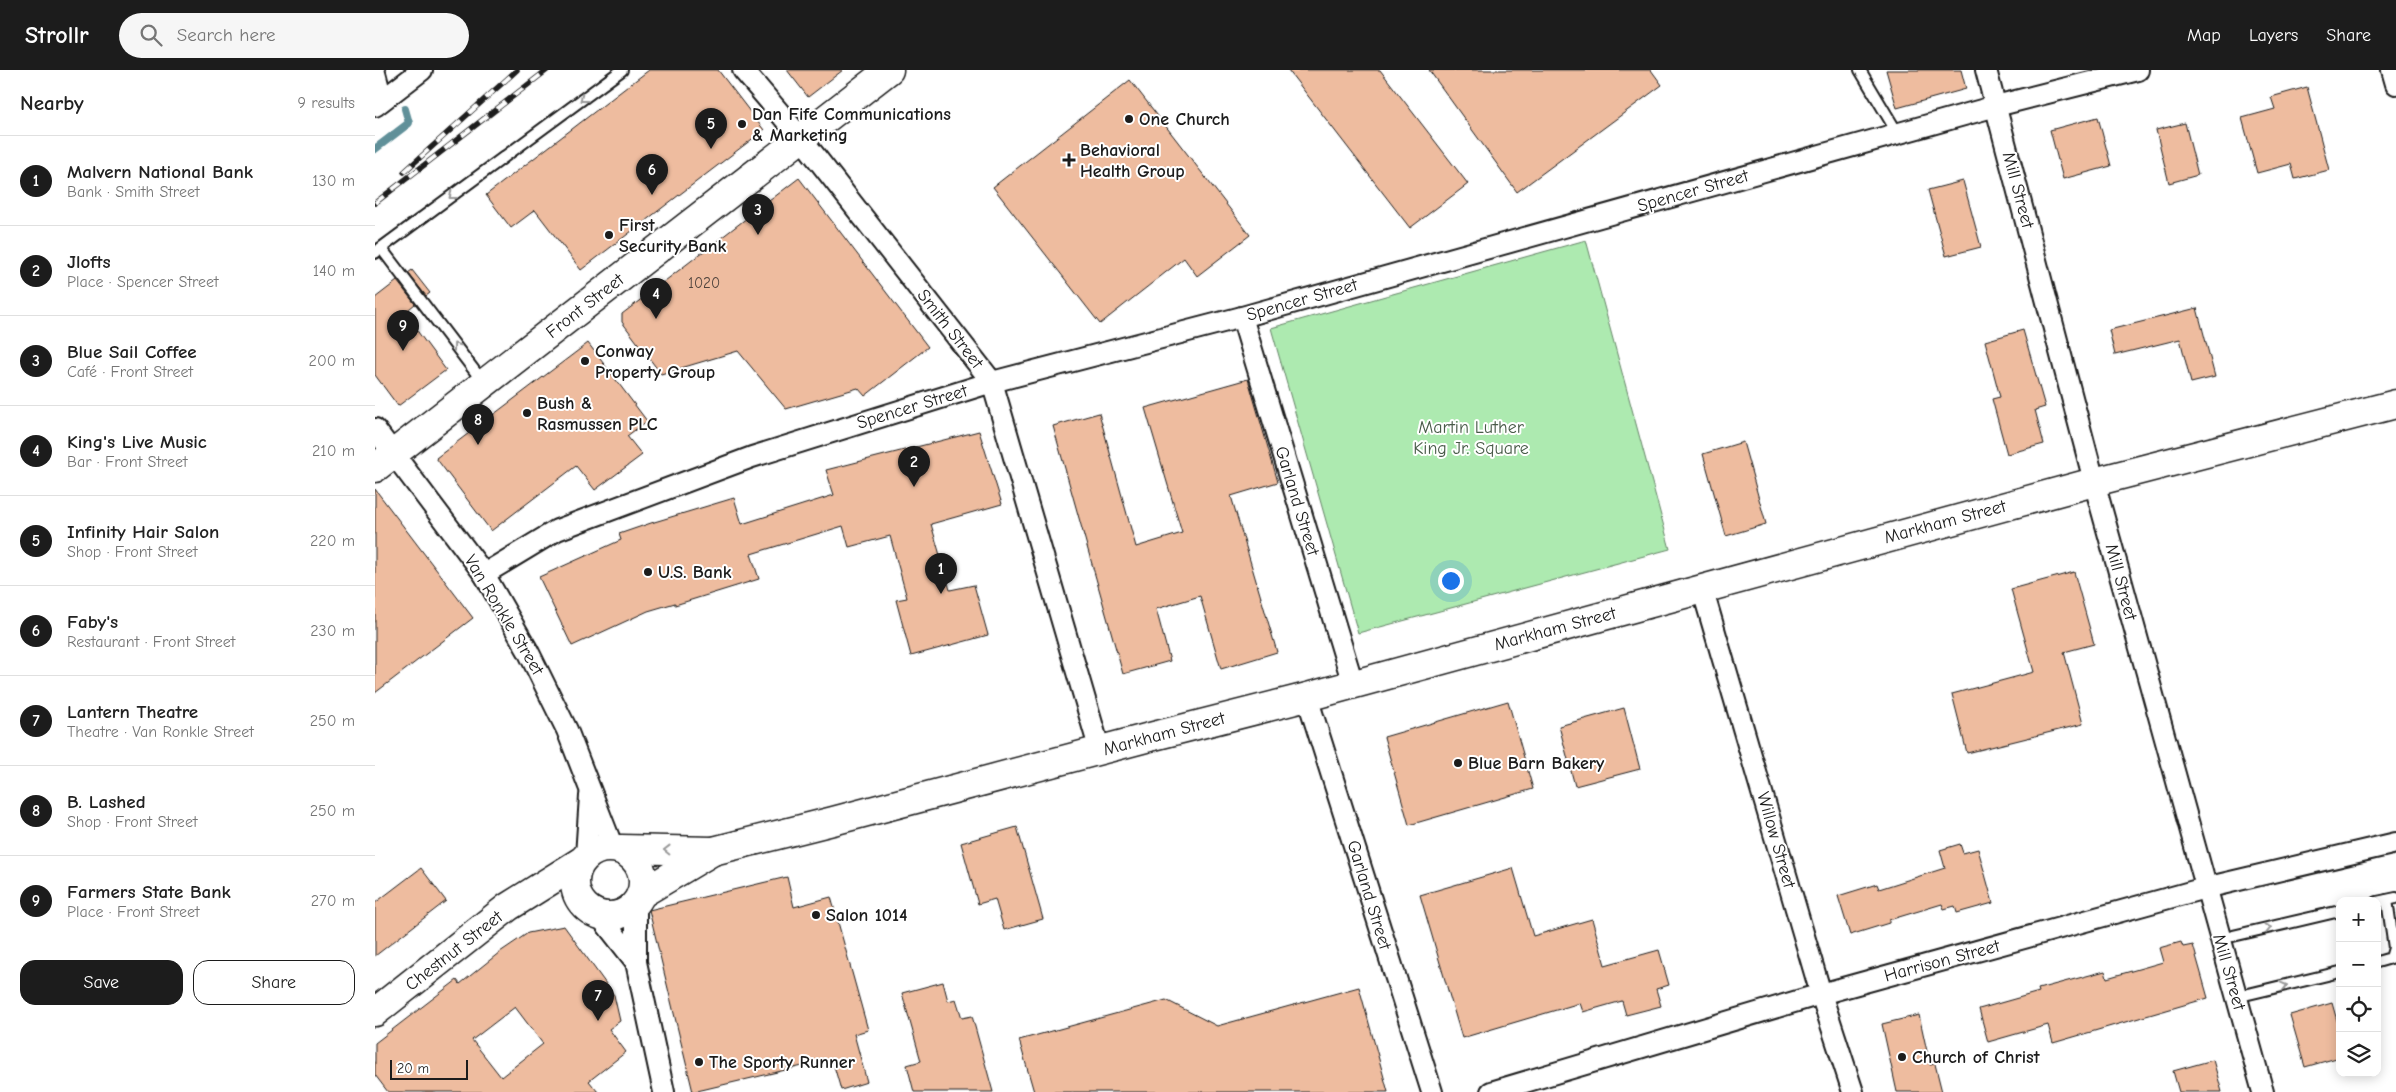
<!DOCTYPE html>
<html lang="en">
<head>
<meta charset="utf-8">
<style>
  :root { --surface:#fff; --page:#f6f6f6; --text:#222; --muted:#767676; --line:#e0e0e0; --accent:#1c1c1c }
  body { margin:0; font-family:"Comic Neue",sans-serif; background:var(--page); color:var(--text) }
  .controls { position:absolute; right:15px; bottom:15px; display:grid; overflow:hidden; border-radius:10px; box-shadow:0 2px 12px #0003 }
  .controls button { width:45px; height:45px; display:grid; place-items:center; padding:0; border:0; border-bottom:1px solid var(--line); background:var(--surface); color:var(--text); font:25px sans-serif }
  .scale { position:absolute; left:15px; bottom:12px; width:78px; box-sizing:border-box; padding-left:5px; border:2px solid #1c1c1c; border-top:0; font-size:14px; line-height:18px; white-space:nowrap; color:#1c1c1c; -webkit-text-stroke:4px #fff; paint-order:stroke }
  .you { position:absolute; left:1075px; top:510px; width:18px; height:18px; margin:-12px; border:4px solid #fff; border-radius:50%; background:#1a73e8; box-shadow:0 0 0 8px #1a73e833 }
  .badge { display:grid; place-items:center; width:32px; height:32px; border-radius:50%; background:var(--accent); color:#fff; font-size:16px; font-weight:700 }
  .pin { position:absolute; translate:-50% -41px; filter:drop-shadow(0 1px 2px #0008) }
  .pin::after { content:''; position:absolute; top:26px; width:18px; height:15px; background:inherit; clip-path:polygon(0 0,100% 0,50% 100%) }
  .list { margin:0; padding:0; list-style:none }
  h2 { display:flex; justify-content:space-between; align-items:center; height:65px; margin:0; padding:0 20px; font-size:21px }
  h2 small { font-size:16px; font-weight:400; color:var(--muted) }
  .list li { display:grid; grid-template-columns:32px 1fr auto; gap:15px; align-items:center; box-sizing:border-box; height:90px; padding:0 20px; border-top:1px solid var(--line) }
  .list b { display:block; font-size:19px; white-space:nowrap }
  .list p { margin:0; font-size:16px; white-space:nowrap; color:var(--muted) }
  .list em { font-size:16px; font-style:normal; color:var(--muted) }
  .actions { display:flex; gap:10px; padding:15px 20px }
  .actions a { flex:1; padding:11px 0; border:1px solid var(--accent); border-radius:15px; text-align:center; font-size:18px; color:var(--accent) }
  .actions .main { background:var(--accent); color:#fff }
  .icon { flex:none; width:28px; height:28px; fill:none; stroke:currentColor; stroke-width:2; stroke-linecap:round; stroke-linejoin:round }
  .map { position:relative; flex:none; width:2021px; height:1022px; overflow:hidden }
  header { display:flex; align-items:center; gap:30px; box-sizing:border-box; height:70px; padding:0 25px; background:var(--accent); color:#fff }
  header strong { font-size:24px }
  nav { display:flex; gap:28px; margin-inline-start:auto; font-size:18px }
  .search { width:350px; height:45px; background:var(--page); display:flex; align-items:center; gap:12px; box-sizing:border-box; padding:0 18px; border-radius:28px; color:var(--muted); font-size:19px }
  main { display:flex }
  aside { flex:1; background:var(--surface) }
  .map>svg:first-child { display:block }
  .green { fill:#adeab0; stroke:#648366 }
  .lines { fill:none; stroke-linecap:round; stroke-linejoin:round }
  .stream { stroke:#609099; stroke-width:8 }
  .building { fill:#eebc9f; stroke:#1c1c1c; fill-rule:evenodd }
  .lane-casing { stroke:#1c1c1c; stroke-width:14 }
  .street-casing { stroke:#1c1c1c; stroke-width:24 }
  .secondary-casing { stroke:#1c1c1c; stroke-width:31 }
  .lane { stroke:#fff; stroke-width:10 }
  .street { stroke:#fff; stroke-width:20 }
  .secondary { stroke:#fff; stroke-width:28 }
  .rail-casing { stroke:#1c1c1c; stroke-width:5.5 }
  .rail { stroke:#fff; stroke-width:4; stroke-dasharray:11; stroke-linecap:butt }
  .oneway { stroke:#999 }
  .poi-dot { fill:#1c1c1c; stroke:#fff; stroke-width:2 }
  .labels { text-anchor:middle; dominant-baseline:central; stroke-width:4; stroke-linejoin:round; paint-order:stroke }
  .number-label { font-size:15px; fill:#50443d }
  .poi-label { font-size:18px; font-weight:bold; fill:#1c1c1c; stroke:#fff; text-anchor:start }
  .street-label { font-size:18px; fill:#1c1c1c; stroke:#fff }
  .park-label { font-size:18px; fill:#485a48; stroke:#fff }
</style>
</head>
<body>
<header>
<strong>Strollr</strong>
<div class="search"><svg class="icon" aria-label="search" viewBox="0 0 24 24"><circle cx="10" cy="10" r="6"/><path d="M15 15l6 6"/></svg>Search here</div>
<nav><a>Map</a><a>Layers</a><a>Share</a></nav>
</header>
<main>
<aside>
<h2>Nearby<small>9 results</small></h2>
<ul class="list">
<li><span class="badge">1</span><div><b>Malvern National Bank</b><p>Bank · Smith Street</p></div><em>130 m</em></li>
<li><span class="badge">2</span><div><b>Jlofts</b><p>Place · Spencer Street</p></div><em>140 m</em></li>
<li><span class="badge">3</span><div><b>Blue Sail Coffee</b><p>Café · Front Street</p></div><em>200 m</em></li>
<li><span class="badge">4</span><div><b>King's Live Music</b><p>Bar · Front Street</p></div><em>210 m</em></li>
<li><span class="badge">5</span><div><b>Infinity Hair Salon</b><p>Shop · Front Street</p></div><em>220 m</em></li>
<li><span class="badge">6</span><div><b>Faby's</b><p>Restaurant · Front Street</p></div><em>230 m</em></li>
<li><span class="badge">7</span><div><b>Lantern Theatre</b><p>Theatre · Van Ronkle Street</p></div><em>250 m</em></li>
<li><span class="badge">8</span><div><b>B. Lashed</b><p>Shop · Front Street</p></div><em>250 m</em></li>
<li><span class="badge">9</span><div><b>Farmers State Bank</b><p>Place · Front Street</p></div><em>270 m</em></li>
</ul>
<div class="actions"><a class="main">Save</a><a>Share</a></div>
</aside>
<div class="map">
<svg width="2021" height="1022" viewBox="0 0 2021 1022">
  <rect width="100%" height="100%" fill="#fff"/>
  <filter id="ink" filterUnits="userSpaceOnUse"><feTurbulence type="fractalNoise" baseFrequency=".02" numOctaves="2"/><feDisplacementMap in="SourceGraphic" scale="10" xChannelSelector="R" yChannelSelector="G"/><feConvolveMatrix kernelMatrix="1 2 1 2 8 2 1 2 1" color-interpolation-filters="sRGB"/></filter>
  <g filter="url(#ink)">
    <polygon class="green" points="1211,170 1295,479 983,563 896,258"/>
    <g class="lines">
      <polyline class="stream" points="0,79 34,53 30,39"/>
    </g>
    <g class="building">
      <polygon points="274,0 343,0 389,60 206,200 160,140 136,158 111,125"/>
      <polygon points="412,0 468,0 433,27"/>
      <polygon points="913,0 1005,0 1093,114 1035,158"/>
      <polygon points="1054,0 1276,0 1287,15 1142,122"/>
      <polygon points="1511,0 1586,0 1591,19 1522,38"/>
      <polygon points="755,10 875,165 822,206 809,188 725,254 618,117"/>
      <polygon points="1932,17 1954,100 1920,109 1916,94 1882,103 1867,48 1900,39 1896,27"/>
      <polygon points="1723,47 1736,96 1688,109 1675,60"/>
      <polygon points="1810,53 1823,105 1794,113 1781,60"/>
      <polygon points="424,108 553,277 490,326 483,318 411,339 363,281 286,304 247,252 247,244"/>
      <polygon points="1588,111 1606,177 1571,186 1553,120"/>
      <polygon points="37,200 55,223 51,226 33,203"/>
      <polygon points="22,211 40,234 29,243 71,300 23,336 0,305 0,228"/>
      <polygon points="1822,238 1840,307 1816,313 1805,269 1740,285 1734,260"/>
      <polygon points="1648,260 1670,337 1660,340 1669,374 1632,384 1617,329 1625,327 1610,271"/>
      <polygon points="213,273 272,351 252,366 267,385 220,420 201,396 116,461 61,388"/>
      <polygon points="873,309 903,412 856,426 902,582 846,599 825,526 781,539 795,591 748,604 678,356 724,343 761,477 807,463 770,338"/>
      <polygon points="604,361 627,434 556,454 575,520 599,515 613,565 536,586 521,530 532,528 515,466 474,477 468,456 376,484 384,509 300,535 300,533 273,541 197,576 164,507 246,470 244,464 276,453 359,428 367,454 459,425 451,400"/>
      <polygon points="1368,372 1391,454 1351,466 1328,384"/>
      <polygon points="0,419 98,548 0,623"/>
      <polygon points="1699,502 1719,574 1689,582 1708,654 1592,683 1577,624 1659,602 1636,519"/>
      <polygon points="1133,631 1158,719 1034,755 1009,667"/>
      <polygon points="1249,638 1265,699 1200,716 1184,656"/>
      <polygon points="642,757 668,849 629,860 620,829 603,834 586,773"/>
      <polygon points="1585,774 1588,783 1603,779 1618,833 1582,843 1580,836 1569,839 1567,834 1514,850 1514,853 1475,865 1463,826 1502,814 1504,819 1570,798 1565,780"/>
      <polygon points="46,798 71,831 0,886 0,833"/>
      <polygon points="1138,798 1158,866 1217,849 1230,895 1284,880 1294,915 1281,919 1286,936 1251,945 1247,931 1208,942 1205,933 1087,968 1045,825"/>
      <polygon points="412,807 419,837 456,827 493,960 479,964 492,1012 466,1020 457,989 318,1022 274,840"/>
      <path d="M189,856L239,925L245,951L234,959L251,982L214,1011L223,1022H13L0,1005V973L82,910L85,914L125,882L153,863ZM140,937L168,974L126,1007L97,970Z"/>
      <polygon points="1806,872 1808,877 1818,875 1833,928 1678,973 1673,955 1613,972 1604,939 1664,922 1663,919 1730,901 1732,908 1788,892 1784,878"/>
      <polygon points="568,912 573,931 581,929 587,948 597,946 618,1022 539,1022 532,995 546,991 527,923"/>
      <polygon points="984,917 1013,1022 659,1022 644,970 791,930 842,956"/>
      <polygon points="1957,933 1965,961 1965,987 1930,997 1915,945"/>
      <polygon points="1544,945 1555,995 1560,994 1567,1022 1522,1022 1507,954"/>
      <polygon points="1838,990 1847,1022 1804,1022 1798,1001"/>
    </g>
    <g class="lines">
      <g class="lane-casing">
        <g id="lane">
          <polyline points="1485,0 1523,64"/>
          <polyline points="6,178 247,0"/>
          <polyline points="0,183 6,178 108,312"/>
          <polyline points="2002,832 2021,828"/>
          <polyline points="1845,869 1965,841"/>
          <polyline points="2002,892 2016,888 2019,878 2012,830"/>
          <polyline points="1861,927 1965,902"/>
        </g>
      </g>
      <g class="street-casing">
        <g id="street">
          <polyline points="368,0 426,68 617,312 725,681"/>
          <polyline points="1611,0 1724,430 1888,1022"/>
          <polyline points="2017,0 2021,14"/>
          <polyline points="0,3 7,30"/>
          <polyline points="0,36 47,0"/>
          <polyline points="867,247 978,614"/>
          <polyline points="0,359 109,504 153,581 192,660 238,778"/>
          <polyline points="109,504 182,460 377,387 617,312 867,247 1621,36 1763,0"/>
          <polyline points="1327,518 1446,924 1478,1022"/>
          <polyline points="932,627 1057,1022"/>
          <polyline points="211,786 215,726"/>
          <polyline points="261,833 261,892 289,1022"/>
          <polyline points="224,845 261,892"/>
          <polyline points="1116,1022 1446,924 1830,818 2021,773"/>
        </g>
      </g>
      <g class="secondary-casing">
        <g id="secondary">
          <polyline points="0,398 514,0"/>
          <circle cx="234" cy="812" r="34"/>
          <polyline points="246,779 338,781 458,751 771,668 932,627 1719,412 2021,334"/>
          <polyline points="266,824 338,781"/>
          <polyline points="0,942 133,837 205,792"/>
        </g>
      </g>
      <use href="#lane" class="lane"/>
      <use href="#street" class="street"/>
      <use href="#secondary" class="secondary"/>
      <g class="rail-casing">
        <g id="rail">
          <polyline points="29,102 142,0"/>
          <polyline points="0,133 172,0"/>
        </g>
      </g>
      <use href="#rail" class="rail"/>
    </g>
    <defs><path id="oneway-chevron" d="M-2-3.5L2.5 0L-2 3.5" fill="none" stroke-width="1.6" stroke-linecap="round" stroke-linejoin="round" transform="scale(1.25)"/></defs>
    <g class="oneway">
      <use href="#oneway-chevron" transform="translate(208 29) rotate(143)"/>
      <use href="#oneway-chevron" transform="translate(77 126) rotate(143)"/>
      <use href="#oneway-chevron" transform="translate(81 276) rotate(-127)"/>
      <use href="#oneway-chevron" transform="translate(292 780) rotate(-179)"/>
      <use href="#oneway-chevron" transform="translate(1893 858) rotate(-13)"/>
      <use href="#oneway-chevron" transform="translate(1909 916) rotate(-14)"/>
    </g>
  </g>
  <g class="poi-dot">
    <circle cx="754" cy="49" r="5"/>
    <circle cx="367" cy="54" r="5"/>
    <path d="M691.5 82.5h5v5h5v5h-5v5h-5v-5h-5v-5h5z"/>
    <circle cx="234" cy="165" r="5"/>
    <circle cx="210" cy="291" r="5"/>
    <circle cx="152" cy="343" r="5"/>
    <circle cx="273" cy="502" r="5"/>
    <circle cx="1083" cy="693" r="5"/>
    <circle cx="441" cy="845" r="5"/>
    <circle cx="1527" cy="987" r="5"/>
    <circle cx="324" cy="992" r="5"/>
  </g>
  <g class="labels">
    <g class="number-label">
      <text x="329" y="213">1020</text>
    </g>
    <g class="poi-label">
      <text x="377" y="44">Dan Fife Communications<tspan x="377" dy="21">&amp; Marketing</tspan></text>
      <text x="764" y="49">One Church</text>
      <text x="705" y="80">Behavioral<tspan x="705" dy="21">Health Group</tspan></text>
      <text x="244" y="155">First<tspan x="244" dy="21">Security Bank</tspan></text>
      <text x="220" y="281">Conway<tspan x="220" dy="21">Property Group</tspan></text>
      <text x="162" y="333">Bush &amp;<tspan x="162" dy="21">Rasmussen PLC</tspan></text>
      <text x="283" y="502">U.S. Bank</text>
      <text x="1093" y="693">Blue Barn Bakery</text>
      <text x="451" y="845">Salon 1014</text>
      <text x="1537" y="987">Church of Christ</text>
      <text x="334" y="992">The Sporty Runner</text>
    </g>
    <g class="street-label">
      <text transform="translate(1643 120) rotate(75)">Mill Street</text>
      <text transform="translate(1318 121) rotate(-16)">Spencer Street</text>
      <text transform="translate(927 230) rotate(-16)">Spencer Street</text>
      <text transform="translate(210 236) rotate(-38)">Front Street</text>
      <text transform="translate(575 259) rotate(52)">Smith Street</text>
      <text transform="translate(537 337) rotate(-17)">Spencer Street</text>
      <text transform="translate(922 431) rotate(73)">Garland Street</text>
      <text transform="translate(1570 452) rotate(-15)">Markham Street</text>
      <text transform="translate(1746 512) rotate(75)">Mill Street</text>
      <text transform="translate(129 545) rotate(59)">Van Ronkle Street</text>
      <text transform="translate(1180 559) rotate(-15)">Markham Street</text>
      <text transform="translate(789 664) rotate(-15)">Markham Street</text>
      <text transform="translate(1401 770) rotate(74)">Willow Street</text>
      <text transform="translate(994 825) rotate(73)">Garland Street</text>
      <text transform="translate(79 881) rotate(-38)">Chestnut Street</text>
      <text transform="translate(1567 891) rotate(-15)">Harrison Street</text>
      <text transform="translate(1854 902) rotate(74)">Mill Street</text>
    </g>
    <g class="park-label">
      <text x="1096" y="357">Martin Luther<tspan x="1096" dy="21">King Jr. Square</tspan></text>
    </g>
  </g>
</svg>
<div class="controls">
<button>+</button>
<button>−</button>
<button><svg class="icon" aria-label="locate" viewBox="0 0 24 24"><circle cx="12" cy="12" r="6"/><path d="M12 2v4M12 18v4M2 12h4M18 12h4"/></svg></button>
<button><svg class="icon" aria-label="layers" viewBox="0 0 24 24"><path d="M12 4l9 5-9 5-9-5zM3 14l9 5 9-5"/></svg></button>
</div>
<div class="scale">20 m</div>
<div class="you"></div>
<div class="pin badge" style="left:566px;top:524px">1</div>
<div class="pin badge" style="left:539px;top:417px">2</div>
<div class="pin badge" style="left:383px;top:165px">3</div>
<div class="pin badge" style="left:281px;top:249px">4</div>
<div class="pin badge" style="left:336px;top:79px">5</div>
<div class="pin badge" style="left:277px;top:125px">6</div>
<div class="pin badge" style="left:223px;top:951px">7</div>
<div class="pin badge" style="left:103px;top:375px">8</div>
<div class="pin badge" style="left:28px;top:281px">9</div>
</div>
</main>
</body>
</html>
